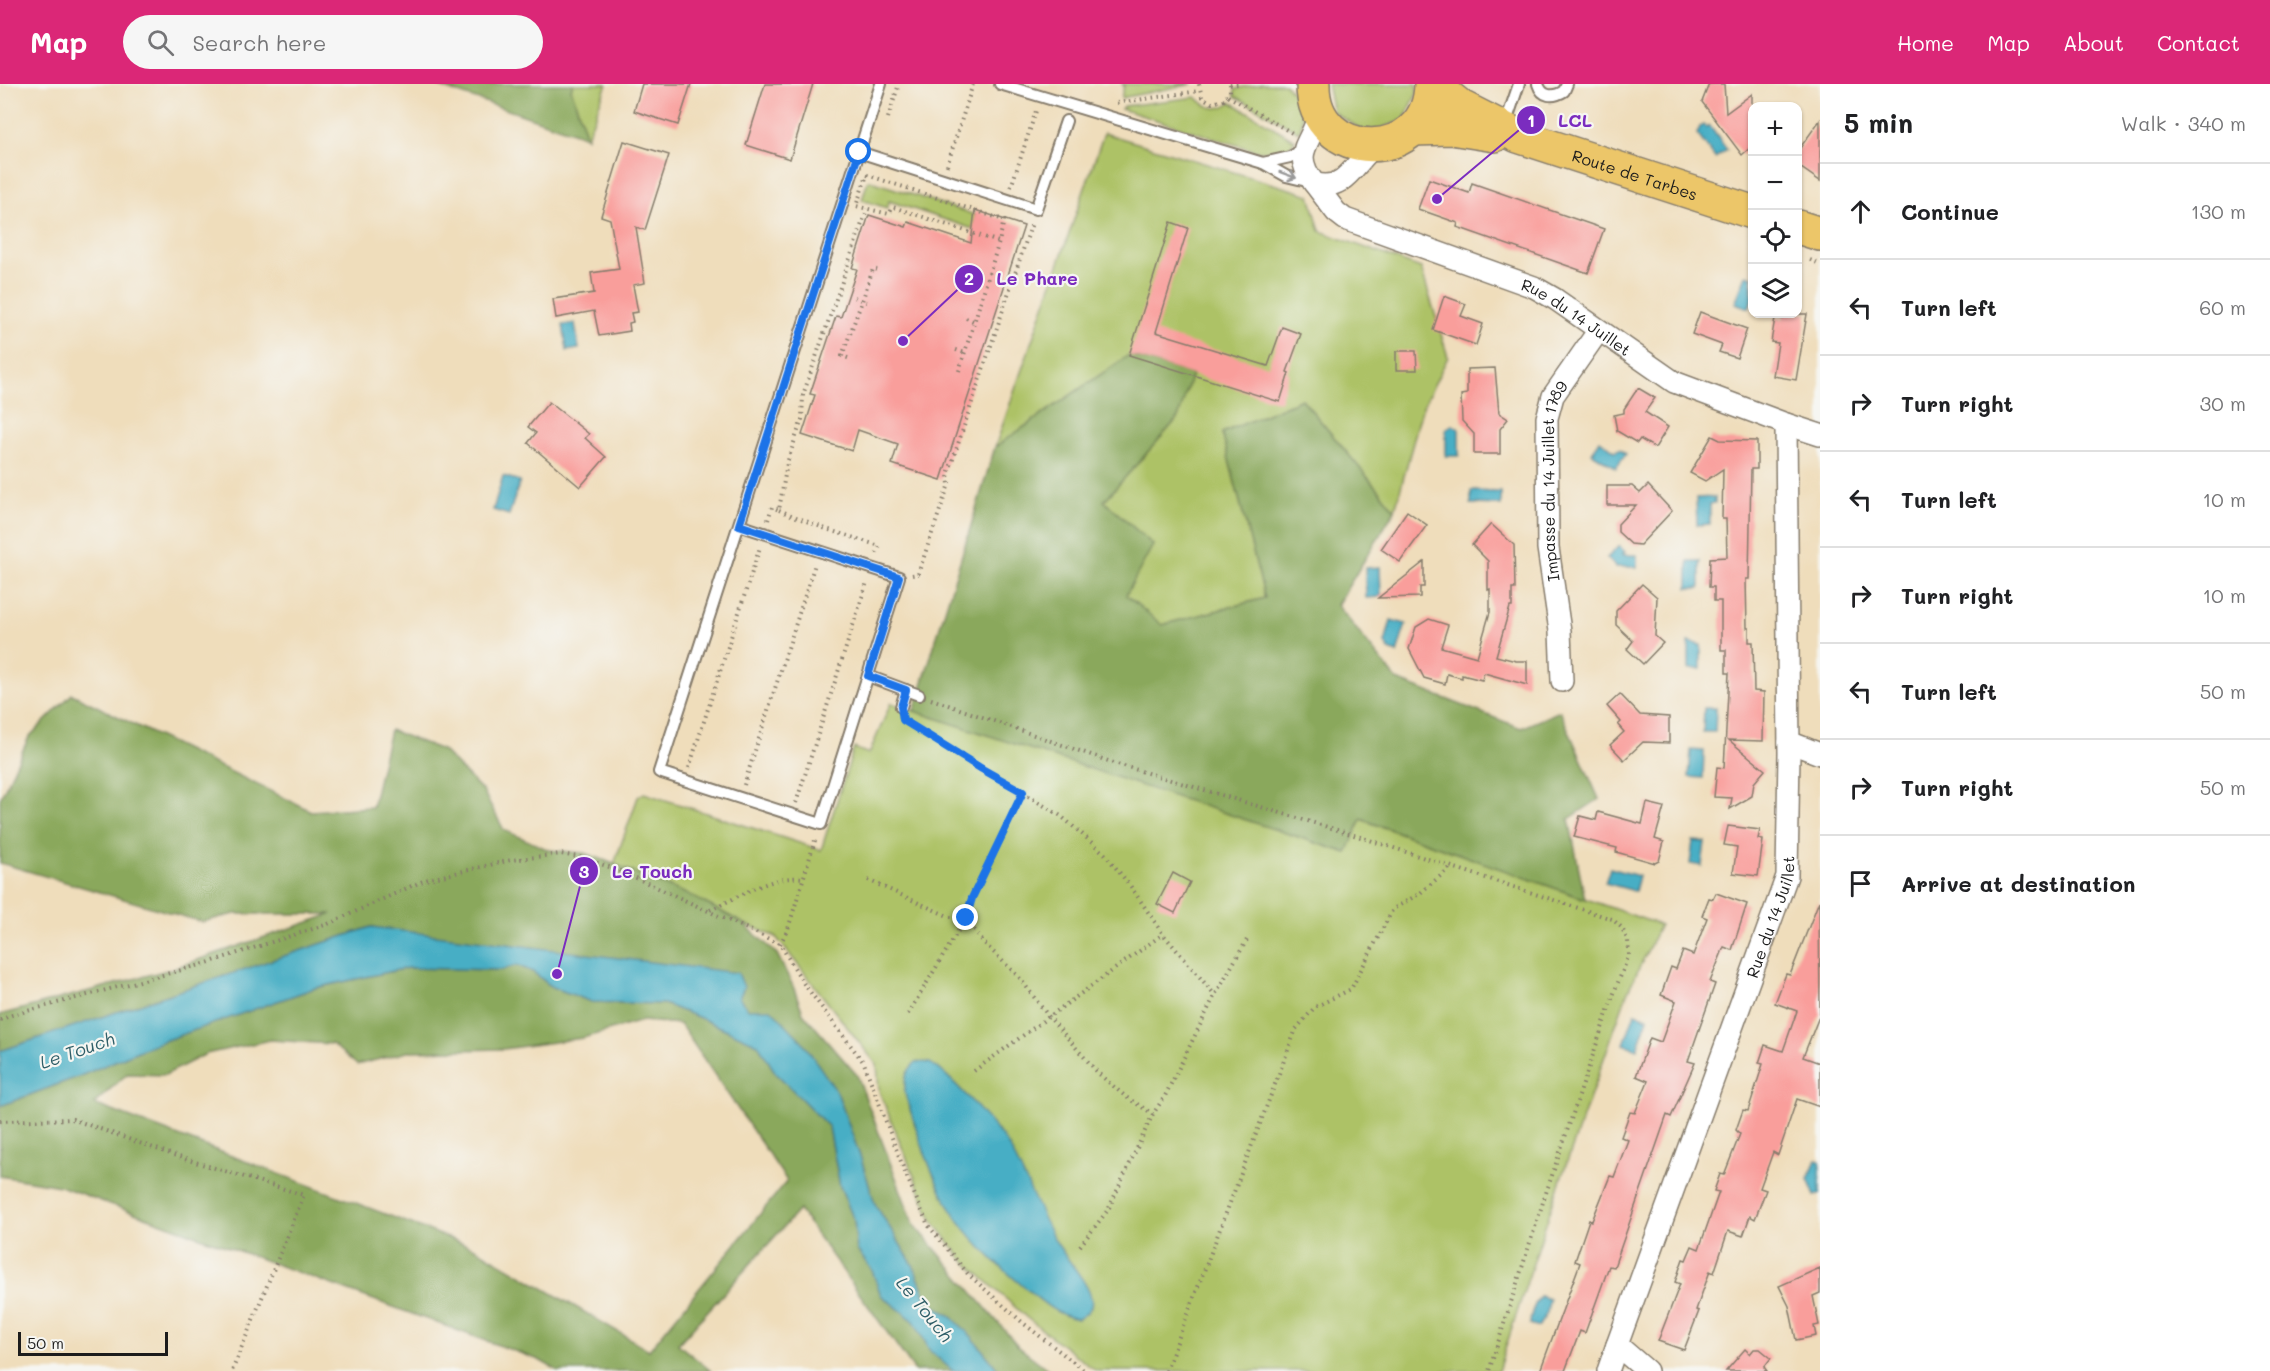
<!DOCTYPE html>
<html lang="en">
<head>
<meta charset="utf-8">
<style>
  :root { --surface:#fff; --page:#f6f6f6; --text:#202124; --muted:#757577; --line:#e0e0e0; --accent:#db2777 }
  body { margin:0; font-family:Mali,sans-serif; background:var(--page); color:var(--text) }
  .controls { position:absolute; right:18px; top:18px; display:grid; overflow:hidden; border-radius:12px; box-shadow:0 2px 4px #0004 }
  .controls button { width:54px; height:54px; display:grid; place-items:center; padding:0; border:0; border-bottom:2px solid var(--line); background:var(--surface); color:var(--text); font:30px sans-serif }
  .scale { position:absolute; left:18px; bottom:15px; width:150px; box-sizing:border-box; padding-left:6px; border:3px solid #1c1c1c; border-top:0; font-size:16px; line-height:21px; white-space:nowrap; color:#1c1c1c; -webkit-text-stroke:4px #f6f6f2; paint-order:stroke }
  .stop { position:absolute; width:18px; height:18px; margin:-14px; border:4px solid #1a73e8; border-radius:50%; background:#fff }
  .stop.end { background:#1a73e8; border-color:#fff; box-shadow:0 2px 6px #0008 }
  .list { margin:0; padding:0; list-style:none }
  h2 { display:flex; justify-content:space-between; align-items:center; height:78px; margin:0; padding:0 24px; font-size:26px }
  h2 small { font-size:20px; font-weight:400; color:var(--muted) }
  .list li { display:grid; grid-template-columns:39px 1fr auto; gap:18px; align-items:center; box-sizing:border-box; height:96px; padding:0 24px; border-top:2px solid var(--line) }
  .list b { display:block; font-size:22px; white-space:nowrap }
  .list em { font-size:20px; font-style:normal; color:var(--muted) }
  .icon { flex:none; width:33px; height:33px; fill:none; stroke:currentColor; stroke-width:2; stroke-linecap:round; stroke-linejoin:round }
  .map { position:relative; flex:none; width:1820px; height:1287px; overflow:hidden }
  header { display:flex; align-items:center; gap:36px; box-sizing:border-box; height:84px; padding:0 30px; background:var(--accent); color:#fff }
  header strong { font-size:28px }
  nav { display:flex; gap:33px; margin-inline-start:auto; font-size:21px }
  .search { width:420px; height:54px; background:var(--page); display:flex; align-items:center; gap:15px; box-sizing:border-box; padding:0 21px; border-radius:33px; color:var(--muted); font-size:22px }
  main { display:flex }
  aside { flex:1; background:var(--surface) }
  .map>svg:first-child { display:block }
  .green { fill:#adc266; stroke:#646f41; stroke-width:1.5 }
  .forest { fill:#8aa85b; stroke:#53623c; stroke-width:1.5; fill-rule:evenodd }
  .water { fill:#46aec5; stroke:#316570; stroke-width:1.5 }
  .building { fill:#f99e9b }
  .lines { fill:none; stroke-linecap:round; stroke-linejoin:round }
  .lane-casing { stroke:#867c6c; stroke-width:14 }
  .street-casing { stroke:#867c6c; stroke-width:24 }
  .primary-casing { stroke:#867c6c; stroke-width:36 }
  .path { stroke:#867c6c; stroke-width:4; stroke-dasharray:1.5 4.5; stroke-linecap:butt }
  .lane { stroke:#fff; stroke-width:10 }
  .street { stroke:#fff; stroke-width:21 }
  .primary { stroke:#ecc669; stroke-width:33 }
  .oneway { stroke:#999 }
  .route { stroke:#1a73e8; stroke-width:8 }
  .labels { text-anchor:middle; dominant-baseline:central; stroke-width:4.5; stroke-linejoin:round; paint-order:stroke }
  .street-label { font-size:16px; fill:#1c1c1c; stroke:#f6f6f2 }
  .water-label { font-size:18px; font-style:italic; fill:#2f5e68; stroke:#f6f6f2 }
  .leader { fill:none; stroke:#7b2cbf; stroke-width:2 }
  .callout-dot { fill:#7b2cbf; stroke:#f6f6f2; stroke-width:2 }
  .mark-label { font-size:18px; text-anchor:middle; font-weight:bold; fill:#fff }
  .callout-label { font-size:18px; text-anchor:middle; font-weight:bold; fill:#7b2cbf; stroke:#f6f6f2; stroke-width:4.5; stroke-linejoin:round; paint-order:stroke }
</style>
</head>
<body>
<header>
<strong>Map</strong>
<div class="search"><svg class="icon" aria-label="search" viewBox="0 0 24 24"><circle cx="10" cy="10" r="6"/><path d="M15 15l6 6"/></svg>Search here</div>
<nav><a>Home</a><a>Map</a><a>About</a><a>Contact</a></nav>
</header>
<main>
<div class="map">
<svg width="1820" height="1287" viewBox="0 0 1820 1287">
  <rect width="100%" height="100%" fill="#f6f6f2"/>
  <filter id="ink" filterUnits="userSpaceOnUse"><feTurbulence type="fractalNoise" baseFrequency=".0167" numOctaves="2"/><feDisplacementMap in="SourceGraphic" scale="12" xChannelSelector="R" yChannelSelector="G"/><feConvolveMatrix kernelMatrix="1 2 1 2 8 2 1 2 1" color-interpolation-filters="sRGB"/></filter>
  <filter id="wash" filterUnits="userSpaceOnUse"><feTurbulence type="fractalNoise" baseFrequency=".008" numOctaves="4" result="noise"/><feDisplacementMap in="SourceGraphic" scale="24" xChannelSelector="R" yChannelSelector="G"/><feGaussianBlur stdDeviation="1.35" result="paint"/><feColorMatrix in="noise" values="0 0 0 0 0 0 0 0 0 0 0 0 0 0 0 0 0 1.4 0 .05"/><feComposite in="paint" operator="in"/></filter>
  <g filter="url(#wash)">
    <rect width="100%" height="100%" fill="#efddbb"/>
    <g class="green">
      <polygon points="573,0 607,0 587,53 571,5"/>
      <polygon points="1122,0 1192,0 1121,14 1124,2"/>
      <path d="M1263,0H1285C1298,14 1308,28 1299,48L1235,12V6L1239,4Z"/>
      <polygon points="1327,0 1417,0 1417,9 1404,36 1367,49 1333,28"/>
      <path d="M1196,13C1206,24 1218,28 1231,18L1295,56L1290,63L1280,68L1256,67L1121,25L1124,22Z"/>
      <polygon points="1104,49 1310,111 1320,147 1421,184 1448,273 1422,325 1395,426 1302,315 1222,349 1265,514 1161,541 1125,511 1153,461 1104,417 1178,334 1191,290 1129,271 995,363"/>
      <polygon points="868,96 975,131 973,145 889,117 887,124 862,116"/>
      <polygon points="891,619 1347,769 1360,735 1660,841 1628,907 1556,1109 1498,1287 1096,1287 1027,1234 962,1175 932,1136 879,1007 877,981 776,853 743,839 691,812 614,780 638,713 644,709 821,766 854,664 869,670"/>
    </g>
    <g class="forest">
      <polygon points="432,0 573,0 571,5 587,53"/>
      <polygon points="1129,271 1192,290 1178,334 1104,417 1153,461 1126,511 1162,541 1265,514 1222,349 1302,315 1395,426 1337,521 1397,596 1521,644 1560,627 1599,715 1569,735 1585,815 1361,735 1347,769 914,627 995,363"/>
      <polygon points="72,610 311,727 372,723 390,646 442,666 483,707 504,746 549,766 584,769 599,774 691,812 743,839 777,870 793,902 803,929 857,991 913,1139 1019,1263 1050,1287 999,1287 972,1253 951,1232 928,1218 913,1181 875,1120 861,1075 837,1008 748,925 739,914 744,903 371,843 0,967 0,931 3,930 171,885 332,830 235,830 202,838 0,779 0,715 29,653"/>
      <path d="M517,881L533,888L552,903L592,918L664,920L698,933L758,960L775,988L829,1043L840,1102L854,1136L857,1166L872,1186L881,1211L914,1237L930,1267L953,1287H915L799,1126L678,1260L711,1287H558L539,1276L60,1102L0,1092V1022L80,992L152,961L315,904L407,884L502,886ZM642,937L680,940L787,1097L649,1266L475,1164L94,1020L127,990L165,991L206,970L270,956L332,960L357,981L411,967L504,965L583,954Z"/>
    </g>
    <g class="water">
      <polygon points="1703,41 1706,43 1709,41 1727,66 1715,74 1697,50 1700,43"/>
      <polygon points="1746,191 1752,193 1752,215 1749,224 1735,219"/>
      <polygon points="575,239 579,265 567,267 563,241"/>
      <polygon points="1453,341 1459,345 1459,372 1446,372 1446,345"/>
      <polygon points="1600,356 1615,367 1619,365 1626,370 1616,384 1592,369"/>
      <polygon points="503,392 520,397 509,431 493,426"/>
      <polygon points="1471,407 1501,408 1501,421 1471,420"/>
      <polygon points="1715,413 1715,419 1710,420 1710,440 1697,441 1696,414"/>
      <polygon points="1619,462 1625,468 1622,471 1637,471 1637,483 1616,483 1607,474"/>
      <rect x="1688" y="477" width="12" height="27"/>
      <polygon points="1380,483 1381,513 1366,514 1365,484"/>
      <polygon points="1391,536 1406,540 1397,569 1389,566 1385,559"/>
      <polygon points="1689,558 1701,561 1701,585 1689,585"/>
      <polygon points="1704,624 1716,624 1715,648 1703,648"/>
      <polygon points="1691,666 1704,667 1703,694 1689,693"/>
      <polygon points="1693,757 1705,758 1702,782 1690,780"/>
      <polygon points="1610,784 1639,792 1635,807 1605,799"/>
      <polygon points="371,843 738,889 744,903 739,914 748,925 771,925 802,957 837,1008 861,1075 875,1120 913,1181 928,1218 951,1232 972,1253 999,1287 953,1287 930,1267 914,1237 881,1211 872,1186 857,1166 854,1136 840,1102 829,1043 775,988 758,960 698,933 664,920 592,918 552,903 533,888 517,881 502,886 407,884 315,904 152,961 80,992 0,1022 0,967"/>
      <polygon points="1635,929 1648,934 1637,965 1624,960"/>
      <path d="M916,978C920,978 926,978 930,979C947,987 1001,1048 1011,1066C1027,1096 1038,1127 1055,1156C1064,1172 1088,1198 1091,1214C1094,1225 1086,1230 1078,1235C1056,1232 1040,1216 1024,1203C1000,1183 977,1162 959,1137C933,1101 919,1053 905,1010C904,995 905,988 916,978Z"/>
      <polygon points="1816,1076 1820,1077 1820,1110 1815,1112 1808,1095"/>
      <path d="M1540,1212L1549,1215L1547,1229L1538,1243L1530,1240C1530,1229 1534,1221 1540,1212Z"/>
    </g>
    <g id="blocks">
      <g class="building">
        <polygon points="642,0 691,0 678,41 634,27"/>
        <polygon points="765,0 813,0 790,75 746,61"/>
        <polygon points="1709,0 1724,0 1726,29 1752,10 1752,62 1742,71 1702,18"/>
        <polygon points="1820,36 1820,97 1797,81 1797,68"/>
        <polygon points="624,57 669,71 645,146 636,143 645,199 633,201 638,228 631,229 633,238 629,239 630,247 599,252 594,227 556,234 553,215 594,209 591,189 619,185 610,135 601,132"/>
        <polygon points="1429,95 1469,109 1472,99 1604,145 1588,189 1457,143 1458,139 1418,125"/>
        <polygon points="975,126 1024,142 941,396 892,380 898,360 858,346 852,367 802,351 815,311 810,310 836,232 841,233 857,185 852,184 869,131 906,143 908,138 971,159"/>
        <polygon points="1171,138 1188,144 1156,248 1268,282 1282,243 1301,250 1287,288 1289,289 1280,318 1129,271"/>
        <polygon points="1444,212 1466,220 1461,232 1483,240 1476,261 1433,246"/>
        <polygon points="1700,228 1747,245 1737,274 1719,268 1722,261 1692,250"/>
        <polygon points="1784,230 1807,230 1796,296 1773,292 1778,259 1771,258 1775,234 1783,235"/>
        <polygon points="1396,267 1416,267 1417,286 1396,286"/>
        <polygon points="1495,284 1499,329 1508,335 1500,345 1500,370 1474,370 1474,350 1462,337 1461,311 1467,310 1467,285"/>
        <polygon points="1638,304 1655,314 1645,328 1668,343 1655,364 1640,355 1637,359 1617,347 1614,331 1624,329 1624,325"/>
        <polygon points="549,318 589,350 585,354 606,373 580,403 528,359 536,349 528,343"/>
        <polygon points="1712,352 1720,356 1757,357 1757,385 1751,385 1749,495 1746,495 1747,544 1749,544 1749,558 1753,558 1754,607 1764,608 1763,657 1729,656 1765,686 1754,699 1752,712 1730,725 1732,714 1714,713 1717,683 1724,684 1729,589 1726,589 1726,566 1721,566 1721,517 1714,517 1714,503 1709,503 1710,474 1727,473 1726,435 1722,435 1723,385 1705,397 1690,389"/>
        <polygon points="1648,401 1672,427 1640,461 1631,460 1618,448 1618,440 1636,421 1607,421 1607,402 1632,402 1640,409"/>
        <polygon points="1407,427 1427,441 1400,478 1381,465"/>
        <polygon points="1491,440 1514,461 1515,505 1512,505 1512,523 1510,523 1496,572 1516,577 1527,577 1527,601 1484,589 1482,596 1462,591 1462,594 1447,590 1445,600 1424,594 1409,565 1416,543 1429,535 1448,541 1441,563 1477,573 1490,528 1490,505 1488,506 1488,477 1472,461"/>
        <polygon points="1424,478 1424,503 1420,503 1420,513 1378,514"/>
        <polygon points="1642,500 1657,513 1655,552 1663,559 1643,580 1627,565 1633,557 1616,541 1616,527"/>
        <polygon points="1620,610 1640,631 1669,633 1669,659 1643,658 1624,676 1610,661 1624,648 1618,641 1621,638 1607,622"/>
        <polygon points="1647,719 1664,723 1655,755 1664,758 1659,777 1655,779 1616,768 1617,764 1574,753 1580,732 1596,736 1598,728 1642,740"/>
        <polygon points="1728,742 1760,746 1758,755 1763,756 1758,792 1733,789 1737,763 1724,761"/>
        <polygon points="1173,789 1190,798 1175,829 1157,820"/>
        <polygon points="1716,809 1747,820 1732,866 1724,863 1710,898 1715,900 1688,977 1695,979 1671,1033 1667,1031 1614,1183 1609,1182 1585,1249 1580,1247 1565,1287 1540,1287 1580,1179 1575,1177 1589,1136 1592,1137 1610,1092 1614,1093 1628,1056 1621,1053 1630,1028 1635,1029 1648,997 1636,992 1650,954 1661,958 1676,917 1661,911 1671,883 1676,885 1683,867 1693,871 1707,834 1702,832 1709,814 1713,815"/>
        <polygon points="1819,817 1820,930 1803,973 1820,979 1820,1023 1797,1015 1778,1071 1773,1068 1760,1104 1766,1106 1755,1135 1750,1132 1743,1152 1728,1147 1714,1189 1710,1187 1696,1226 1699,1227 1684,1266 1658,1257 1680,1200 1675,1198 1683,1175 1686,1176 1692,1162 1699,1165 1719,1108 1714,1107 1720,1090 1724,1091 1740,1050 1736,1046 1743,1026 1748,1027 1763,980 1759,979 1765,961 1783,967 1797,927 1775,919 1786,890 1790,891"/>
        <polygon points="1820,1184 1820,1209 1813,1212 1819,1241 1814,1242 1816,1252 1796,1256 1789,1222 1779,1202"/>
        <polygon points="1745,1265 1750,1270 1754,1265 1760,1265 1771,1274 1764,1283 1767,1287 1726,1287"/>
      </g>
    </g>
  </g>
  <g filter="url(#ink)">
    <use href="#blocks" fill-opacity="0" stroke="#867c6c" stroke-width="1.5"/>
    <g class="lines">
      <g class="lane-casing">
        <g id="lane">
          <polyline points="1000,0 1263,79 1286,92 1311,98"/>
          <path d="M1538,0C1542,13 1553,14 1564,7L1567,0"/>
          <polyline points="1505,41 1519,0"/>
          <polyline points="859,68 1036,125 1066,37"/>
          <polyline points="1263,79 1290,73 1304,65"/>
          <polyline points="739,441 899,493 821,740 659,688 881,0"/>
          <polyline points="868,592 919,611"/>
          <polyline points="901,623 906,606"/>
        </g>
      </g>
      <g class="street-casing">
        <g id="street">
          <path d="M1319,29C1312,61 1290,67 1314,99C1345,110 1355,77 1376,61"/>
          <path id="s1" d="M1314,99L1336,128L1345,135L1534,203L1555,215L1674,298L1786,340"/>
          <path id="s2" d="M1562,597L1560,547L1548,464L1547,334L1553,312L1599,246"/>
          <polyline points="1789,658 1820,670"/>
          <polyline points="1608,1287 1617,1261"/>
          <path id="s3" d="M1647,1287L1617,1261L1787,792L1789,669L1786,340L1820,351"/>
        </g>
      </g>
      <g class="primary-casing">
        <g id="primary">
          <path d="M1313,0C1312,80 1430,82 1431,0"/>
          <path id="s4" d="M1432,0L1461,23L1518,52L1752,128"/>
          <polyline points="1413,45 1451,44 1495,51"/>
          <polyline points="1798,143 1820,150"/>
        </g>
      </g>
      <g class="path">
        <polyline points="1199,0 1202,13 1212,19 1224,16 1230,8 1230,0"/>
        <polyline points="1230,1 1238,0"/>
        <polyline points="1228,12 1292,49"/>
        <polyline points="1117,19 1199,7"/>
        <polyline points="888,34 899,0"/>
        <polyline points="947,82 973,0"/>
        <polygon points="867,91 1004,136 999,158 893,123 889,130 856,122"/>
        <polyline points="1011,103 1037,24"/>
        <polyline points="1810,176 1820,180"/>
        <polyline points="867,218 862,217 873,185 877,186"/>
        <polyline points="966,234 975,238"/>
        <polyline points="956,266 965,269"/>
        <polyline points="848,274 842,272 862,217 852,212"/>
        <polyline points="959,287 999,158"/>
        <polyline points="779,426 826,445 880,462 876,471"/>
        <polyline points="768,436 772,423 779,426 787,379 802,335 803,311 867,125"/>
        <polyline points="912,491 918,490 949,400 948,390 1032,139"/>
        <polyline points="931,615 1114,679 1351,750 1612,835 1622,844 1628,857 1629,871 1615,906 1545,1112 1489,1287"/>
        <polyline points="905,637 1061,732 1105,770 1131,803 1163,850 1215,911"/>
        <polyline points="689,684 760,463"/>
        <polyline points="744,701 815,480"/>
        <polyline points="796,719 867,498"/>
        <polyline points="868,796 950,833 966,834 984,859 1019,893 1049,933 1099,990 1126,1013 1153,1030"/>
        <path d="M710,826C739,813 771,791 803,794"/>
        <polyline points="780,860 788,845 816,753"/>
        <polyline points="908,930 966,834 972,814 1023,709"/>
        <polyline points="0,936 12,931 204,880 328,840 425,796 511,776 561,770 584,774 623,788 780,860 804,900 864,979 906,1091 928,1141 968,1190 1023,1239 1085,1287"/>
        <polyline points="974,987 1163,850"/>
        <polyline points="0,1037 72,1035 185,1075 304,1111 232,1287"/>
        <polyline points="1080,1162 1108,1126 1153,1030 1165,1012 1215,911 1248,854"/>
        <polyline points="1166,1287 1296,945 1315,923 1351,905 1393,825 1419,810 1451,783"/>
      </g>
      <use href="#lane" class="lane"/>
      <use href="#street" class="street"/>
      <use href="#primary" class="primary"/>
    </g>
    <defs><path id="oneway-shaft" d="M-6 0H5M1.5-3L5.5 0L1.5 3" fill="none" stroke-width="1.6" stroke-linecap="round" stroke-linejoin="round" transform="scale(1.5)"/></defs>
    <use class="oneway" href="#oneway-shaft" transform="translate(1288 91) rotate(20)"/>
  </g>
  <g class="lines" filter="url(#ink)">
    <polyline class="route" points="859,68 739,441 899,493 868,592 906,606 901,623 903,636 982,685 1023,708 972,814 966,834"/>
  </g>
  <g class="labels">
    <g class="street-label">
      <text stroke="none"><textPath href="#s4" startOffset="224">Route de Tarbes</textPath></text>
      <text stroke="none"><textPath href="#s1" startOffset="300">Rue du 14 Juillet</textPath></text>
      <text stroke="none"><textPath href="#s2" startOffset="202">Impasse du 14 Juillet 1789</textPath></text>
      <text stroke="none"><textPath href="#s3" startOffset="495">Rue du 14 Juillet</textPath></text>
    </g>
    <g class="water-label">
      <text transform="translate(77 966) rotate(-19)">Le Touch</text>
      <text transform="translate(925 1225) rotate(51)">Le Touch</text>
    </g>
  </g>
  <path class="leader" d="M1437 115L1531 36M903 257L969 195M557 890L584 787"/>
  <g class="callout-dot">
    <circle cx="1437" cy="115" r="6"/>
    <circle cx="903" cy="257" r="6"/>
    <circle cx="557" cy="890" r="6"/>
    <circle cx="1531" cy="36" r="15"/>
    <circle cx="969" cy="195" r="15"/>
    <circle cx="584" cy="787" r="15"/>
  </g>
  <g class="mark-label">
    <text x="1531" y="43">1</text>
    <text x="969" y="201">2</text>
    <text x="584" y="794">3</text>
  </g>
  <g class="callout-label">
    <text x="1575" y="43">LCL</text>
    <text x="1037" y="201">Le Phare</text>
    <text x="652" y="794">Le Touch</text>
  </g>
</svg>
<div class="controls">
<button>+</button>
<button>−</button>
<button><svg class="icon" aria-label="locate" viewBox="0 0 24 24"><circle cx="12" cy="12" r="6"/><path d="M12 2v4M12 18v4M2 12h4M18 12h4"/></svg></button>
<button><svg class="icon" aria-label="layers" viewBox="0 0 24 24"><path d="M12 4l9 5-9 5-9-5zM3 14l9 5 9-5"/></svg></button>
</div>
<div class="scale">50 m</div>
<div class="stop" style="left:859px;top:68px"></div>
<div class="stop end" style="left:966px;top:834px"></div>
</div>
<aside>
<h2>5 min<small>Walk · 340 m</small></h2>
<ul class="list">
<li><svg class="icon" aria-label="ahead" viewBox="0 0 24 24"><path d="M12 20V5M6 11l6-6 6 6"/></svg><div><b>Continue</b></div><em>130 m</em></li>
<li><svg class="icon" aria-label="left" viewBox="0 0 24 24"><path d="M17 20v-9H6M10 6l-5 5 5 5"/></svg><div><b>Turn left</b></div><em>60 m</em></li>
<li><svg class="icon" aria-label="right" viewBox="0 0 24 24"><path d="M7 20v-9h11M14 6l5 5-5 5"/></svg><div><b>Turn right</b></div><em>30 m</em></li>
<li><svg class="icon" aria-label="left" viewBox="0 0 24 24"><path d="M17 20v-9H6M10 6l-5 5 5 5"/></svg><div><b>Turn left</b></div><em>10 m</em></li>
<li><svg class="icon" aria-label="right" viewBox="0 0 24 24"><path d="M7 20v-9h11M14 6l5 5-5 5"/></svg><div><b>Turn right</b></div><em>10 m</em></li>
<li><svg class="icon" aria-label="left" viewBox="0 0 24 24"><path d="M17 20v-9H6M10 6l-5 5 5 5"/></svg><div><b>Turn left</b></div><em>50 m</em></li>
<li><svg class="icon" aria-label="right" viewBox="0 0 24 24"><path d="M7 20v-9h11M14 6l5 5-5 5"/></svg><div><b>Turn right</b></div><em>50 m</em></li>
<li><svg class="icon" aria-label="arrive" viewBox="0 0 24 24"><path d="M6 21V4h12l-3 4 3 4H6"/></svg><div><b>Arrive at destination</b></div></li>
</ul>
</aside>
</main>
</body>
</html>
